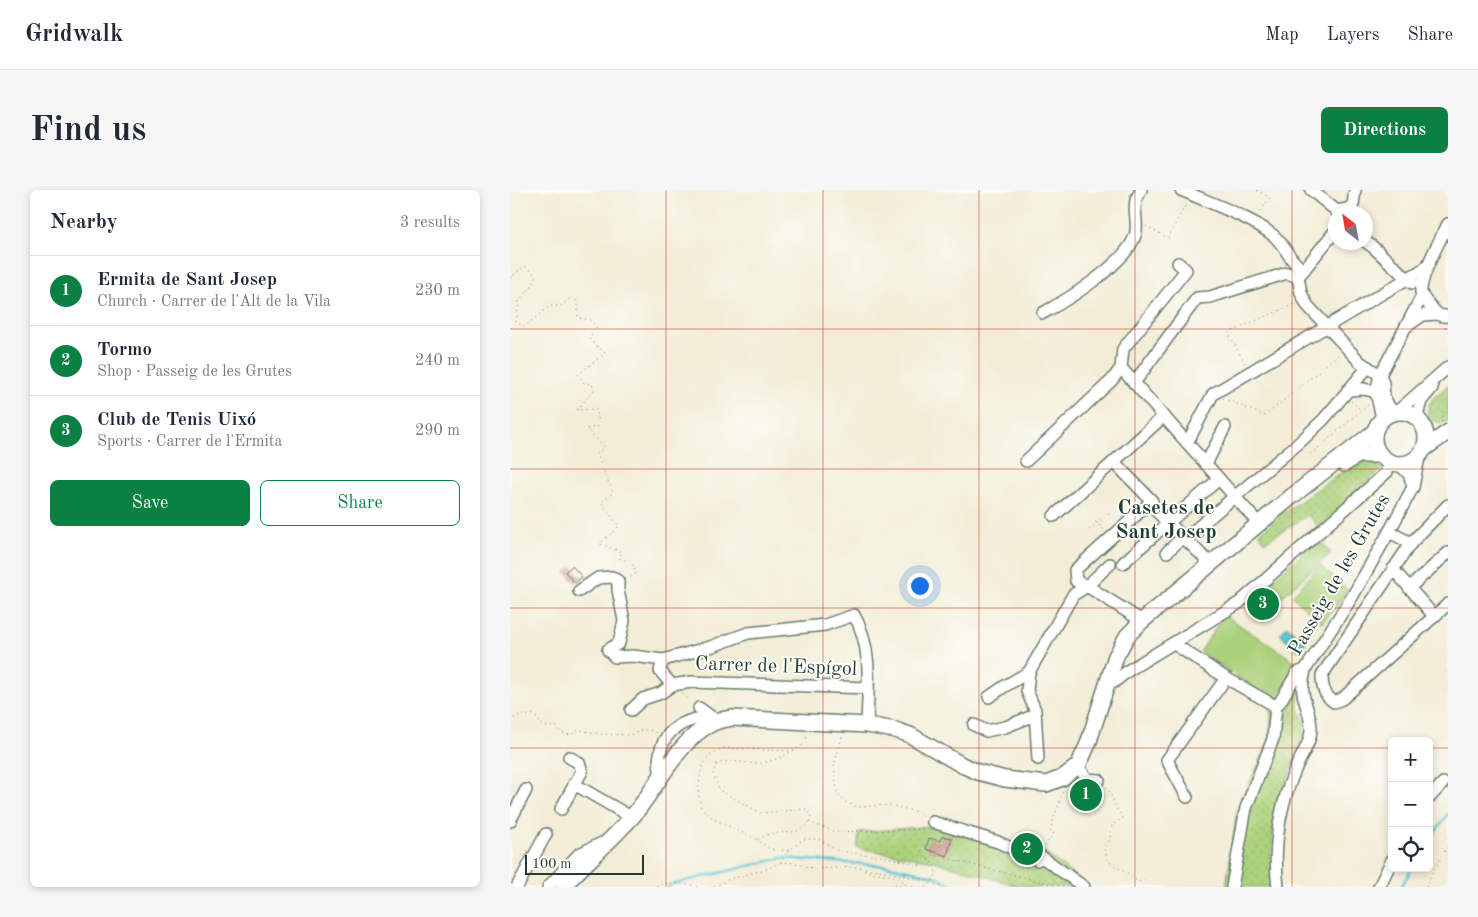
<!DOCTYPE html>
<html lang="en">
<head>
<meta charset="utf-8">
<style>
  :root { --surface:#fff; --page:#f6f6f7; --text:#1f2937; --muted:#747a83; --line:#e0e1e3; --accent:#0b8043 }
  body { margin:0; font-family:"Old Standard TT",serif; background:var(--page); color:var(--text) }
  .controls { position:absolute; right:15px; bottom:15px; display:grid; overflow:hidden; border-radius:8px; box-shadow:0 2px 8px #0003 }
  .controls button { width:45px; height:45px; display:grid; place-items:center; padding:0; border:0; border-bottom:1px solid var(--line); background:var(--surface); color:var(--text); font:25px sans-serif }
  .compass { position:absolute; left:818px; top:15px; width:45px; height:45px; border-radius:50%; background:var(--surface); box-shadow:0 2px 8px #0003; rotate:329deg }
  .scale { position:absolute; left:15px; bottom:12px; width:119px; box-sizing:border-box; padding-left:5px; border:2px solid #1f3d34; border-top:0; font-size:14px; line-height:18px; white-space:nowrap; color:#1f3d34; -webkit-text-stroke:4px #fdfcf7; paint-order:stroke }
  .you { position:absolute; left:409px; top:395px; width:18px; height:18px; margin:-12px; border:4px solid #fff; border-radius:50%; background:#1a73e8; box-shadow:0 0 0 8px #1a73e833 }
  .badge { display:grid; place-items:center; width:32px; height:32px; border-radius:50%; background:var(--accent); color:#fff; font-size:16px; font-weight:700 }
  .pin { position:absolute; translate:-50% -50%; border:2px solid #fff; box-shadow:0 1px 5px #0006 }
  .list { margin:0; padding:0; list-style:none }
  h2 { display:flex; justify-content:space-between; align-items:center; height:65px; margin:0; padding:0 20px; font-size:21px }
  h2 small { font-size:16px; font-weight:400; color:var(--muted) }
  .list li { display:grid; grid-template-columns:32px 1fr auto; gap:15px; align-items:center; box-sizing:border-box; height:70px; padding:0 20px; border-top:1px solid var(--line) }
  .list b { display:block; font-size:19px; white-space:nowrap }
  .list p { margin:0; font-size:16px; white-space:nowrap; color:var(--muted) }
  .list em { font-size:16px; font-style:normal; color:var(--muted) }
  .actions { display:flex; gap:10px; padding:15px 20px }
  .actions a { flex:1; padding:11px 0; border:1px solid var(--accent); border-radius:8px; text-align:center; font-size:18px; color:var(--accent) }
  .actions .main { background:var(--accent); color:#fff }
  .icon { flex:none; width:28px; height:28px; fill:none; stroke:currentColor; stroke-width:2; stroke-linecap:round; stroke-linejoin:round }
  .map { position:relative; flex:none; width:938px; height:697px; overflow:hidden; border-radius:8px }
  header { display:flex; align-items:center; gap:30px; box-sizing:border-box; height:70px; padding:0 25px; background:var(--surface); border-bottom:1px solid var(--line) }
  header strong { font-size:24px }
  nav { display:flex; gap:28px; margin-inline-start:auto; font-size:18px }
  .intro { display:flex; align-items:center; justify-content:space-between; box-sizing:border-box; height:120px; padding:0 30px }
  h1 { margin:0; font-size:35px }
  .button { padding:12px 22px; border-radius:8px; background:var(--accent); color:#fff; font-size:18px; font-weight:700 }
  main { display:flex; gap:30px; padding:0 30px }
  aside { flex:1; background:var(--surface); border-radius:8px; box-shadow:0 2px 8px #0003 }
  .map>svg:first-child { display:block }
  .green { fill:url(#green-dots); stroke:#668758 }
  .pitch { fill:#acd17b; stroke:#668758 }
  .water { fill:#58c2d4; stroke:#3c8084 }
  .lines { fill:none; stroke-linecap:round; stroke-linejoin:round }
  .stream { stroke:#58c2d4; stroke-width:2.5 }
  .building { fill:url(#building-hatch) }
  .minor-casing { stroke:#697b6d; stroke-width:14 }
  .major-casing { stroke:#697b6d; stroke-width:18 }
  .path { stroke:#697b6d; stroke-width:1; stroke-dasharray:1 4; stroke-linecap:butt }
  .minor { stroke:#fff; stroke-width:11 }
  .major { stroke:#fff; stroke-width:15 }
  .grid { fill:none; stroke:#c8321e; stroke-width:1; stroke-opacity:0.55 }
  .labels { text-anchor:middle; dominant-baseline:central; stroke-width:4; stroke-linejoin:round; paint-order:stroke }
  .street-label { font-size:20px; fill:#1f3d34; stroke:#fdfcf7 }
  .neighbourhood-label { font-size:21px; font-weight:bold; fill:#1f3d34; stroke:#fdfcf7 }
</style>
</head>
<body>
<header>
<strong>Gridwalk</strong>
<nav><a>Map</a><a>Layers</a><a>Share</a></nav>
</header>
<div class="intro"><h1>Find us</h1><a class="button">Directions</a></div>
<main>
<aside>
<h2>Nearby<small>3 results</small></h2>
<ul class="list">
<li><span class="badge">1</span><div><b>Ermita de Sant Josep</b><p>Church · Carrer de l'Alt de la Vila</p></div><em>230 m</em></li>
<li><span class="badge">2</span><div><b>Tormo</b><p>Shop · Passeig de les Grutes</p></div><em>240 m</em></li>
<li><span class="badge">3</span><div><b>Club de Tenis Uixó</b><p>Sports · Carrer de l'Ermita</p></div><em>290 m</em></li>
</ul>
<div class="actions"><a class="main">Save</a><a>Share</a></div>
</aside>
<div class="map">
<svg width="938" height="697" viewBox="0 0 938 697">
  <defs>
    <pattern id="green-dots" width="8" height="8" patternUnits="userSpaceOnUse" patternTransform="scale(1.25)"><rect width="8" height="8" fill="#acd17b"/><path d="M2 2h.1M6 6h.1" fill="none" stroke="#94b46b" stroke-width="1.8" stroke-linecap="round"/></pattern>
    <pattern id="building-hatch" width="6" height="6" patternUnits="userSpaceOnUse" patternTransform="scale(1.25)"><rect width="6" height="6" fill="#ce9e8b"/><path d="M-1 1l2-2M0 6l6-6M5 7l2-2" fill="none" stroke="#a78272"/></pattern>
  </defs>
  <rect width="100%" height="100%" fill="#fdfcf7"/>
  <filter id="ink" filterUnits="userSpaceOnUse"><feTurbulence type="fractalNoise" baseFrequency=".02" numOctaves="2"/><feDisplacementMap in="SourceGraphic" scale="10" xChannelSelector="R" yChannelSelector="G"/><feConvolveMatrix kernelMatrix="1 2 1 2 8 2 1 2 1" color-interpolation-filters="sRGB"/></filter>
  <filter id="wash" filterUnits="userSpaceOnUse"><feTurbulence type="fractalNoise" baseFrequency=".0096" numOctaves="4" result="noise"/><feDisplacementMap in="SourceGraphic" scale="20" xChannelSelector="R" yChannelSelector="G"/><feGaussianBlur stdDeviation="1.12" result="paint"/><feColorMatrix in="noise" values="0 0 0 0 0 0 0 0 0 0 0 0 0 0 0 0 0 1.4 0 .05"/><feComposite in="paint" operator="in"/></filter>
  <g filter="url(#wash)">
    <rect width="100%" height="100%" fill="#f3edd7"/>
    <g class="green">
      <path d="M938,195V231C931,235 925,232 919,228C914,211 927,206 938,195Z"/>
      <polygon points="857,271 864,273 872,279 809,338 798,325 755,352 749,343 779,319 844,274"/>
      <polygon points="790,485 788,515 795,535 793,546 764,627 761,671 764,697 716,697 727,621 760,547 761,518"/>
      <polygon points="424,636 520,666 521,655 526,656 579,697 511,697 424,671 347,658 349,642"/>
    </g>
    <g class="pitch">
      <polygon points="808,349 821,363 764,414 752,400"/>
      <polygon points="810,375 838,400 826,417 812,433 782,406"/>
      <polygon points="714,425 789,474 764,511 690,462"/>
    </g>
    <polygon class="water" points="777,436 796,453 788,461 770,444"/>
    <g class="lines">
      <g class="stream">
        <polyline points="919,650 938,624"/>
        <polyline points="158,697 163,694 272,668 380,676 428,687 445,697"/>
        <polyline points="891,697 902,678"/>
      </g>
    </g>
    <g id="blocks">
      <g class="building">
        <polygon points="62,376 72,387 65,393 55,382"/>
        <polygon points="432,646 442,648 437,666 416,659 419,648 430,651"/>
      </g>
    </g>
  </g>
  <g filter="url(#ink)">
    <use href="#blocks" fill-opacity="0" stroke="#697b6d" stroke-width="1"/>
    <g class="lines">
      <g class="minor-casing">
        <g id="minor">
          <path d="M671,0C698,12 743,28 764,46C776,56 780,73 794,80"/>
          <polyline points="801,0 828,22"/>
          <polyline points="826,21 837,19 843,15 845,0"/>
          <path d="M938,34C930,50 910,86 911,102C912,108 918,114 922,118C927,124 930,127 938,126"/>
          <polyline points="856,52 863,57 902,93"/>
          <polyline points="788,87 791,103 797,115 850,172 870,185 873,193 874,207 882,222"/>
          <path d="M533,123C559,109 615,74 625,46C629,34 623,22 626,10C627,7 630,3 631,0"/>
          <polyline points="897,136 913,125 927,124"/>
          <polyline points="611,178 749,334"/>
          <polyline points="624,193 687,108 700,107 777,83 788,87 826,40"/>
          <polyline points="838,200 854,199 866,202"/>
          <polyline points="888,221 938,177"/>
          <polyline points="907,227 911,211 922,198"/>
          <polyline points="872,228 866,202 870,185 912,106"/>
          <polyline points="677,253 703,204 917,77"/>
          <polyline points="516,271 602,190 611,178 613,159 676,80 668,73"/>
          <polyline points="604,272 642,311 565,380 566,391 577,396 632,431"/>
          <polyline points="696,274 715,237"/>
          <polyline points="890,275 899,284 903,297"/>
          <polyline points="639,314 701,374"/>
          <path d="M938,315L901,353L812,485C812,497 814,505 824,512L832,509L938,414"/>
          <polyline points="544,326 654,226"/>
          <polyline points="658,333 709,289"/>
          <polyline points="879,342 901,353"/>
          <polyline points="674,349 790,252 814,229 858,177"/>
          <polyline points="657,362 673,347"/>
          <polyline points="613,373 658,333"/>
          <polyline points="883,379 924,426"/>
          <polyline points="899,398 938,363"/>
          <path d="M69,401L88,388L102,387L108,391V400L114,431L109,453L98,460L105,467L123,466L153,470L200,457L238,443L315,435L344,425C363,457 358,499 357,535"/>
          <polyline points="664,454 716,488 762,514 766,515"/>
          <polyline points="153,470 150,481 162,495"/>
          <polyline points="604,492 619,480 729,413 877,282 878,272"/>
          <polyline points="479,507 495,496 519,482"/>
          <polyline points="766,515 770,512 787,483 795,480"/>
          <polyline points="189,518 203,528"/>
          <polyline points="121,520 133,509 151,503 162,495 182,492 358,498"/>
          <polyline points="464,535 476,541 495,537 525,525"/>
          <polyline points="528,569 525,520 517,501 519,482 563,405 577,396 600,374"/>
          <polyline points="568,576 577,589 589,590"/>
          <path d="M151,588C150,580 148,571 150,564C154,536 184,524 210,529"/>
          <polyline points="64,594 121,627"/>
          <polyline points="677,607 657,570 716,488"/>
          <polyline points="919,608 933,593"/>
          <polyline points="51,619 72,581 69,573 59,567"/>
          <polyline points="0,631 16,600"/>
          <polyline points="423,632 488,652 527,670 529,665 574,697"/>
          <polyline points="7,697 36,644"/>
          <polyline points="38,697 69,664 92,653"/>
          <polyline points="722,697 736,618 763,549 766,515"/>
          <path d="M768,697C763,657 769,618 785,580C790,567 800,555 801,541C802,528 795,516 793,503C792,495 793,488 795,480L842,407L879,342L903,297L909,267"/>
          <polyline points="869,697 882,670"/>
        </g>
      </g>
      <g class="major-casing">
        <g id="major">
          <circle cx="890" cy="248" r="26"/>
          <polyline points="914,259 938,242"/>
          <polyline points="834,274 848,265 869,265"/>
          <path d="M54,697L59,690C80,669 102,649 122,627C146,599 168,550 201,534C208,530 215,529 223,528L357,535L385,540L400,545L452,575L468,582L495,589L536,594L552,588L568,576L578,554L606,466L617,446L632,431L781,307L864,242"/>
        </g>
      </g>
      <g class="path">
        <polyline points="747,0 760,8 749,23"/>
        <polyline points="636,36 658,48 676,14"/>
        <polyline points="0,88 15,76 26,85 21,97 9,111 6,132 14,137 40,116 51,116 61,107 68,112 68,128 81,130 87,138 79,149 95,163 68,185 74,193 82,194 84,200 67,220 86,219 90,236 77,239 94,257 87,264 103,303 91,312 109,336 90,354 112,362 109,368 121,372 126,383 118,390"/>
        <polyline points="935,137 938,142"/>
        <polyline points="735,173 718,143 786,113"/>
        <polyline points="713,208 755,226 828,165"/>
        <polyline points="841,211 851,220"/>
        <polyline points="932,232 932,227 938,220"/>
        <polyline points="797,260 801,264 859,214"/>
        <polyline points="582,328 594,340"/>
        <polyline points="579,340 601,321"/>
        <polyline points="173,504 181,511"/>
        <polyline points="0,527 3,529 11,524 16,526 22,524 28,529 30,534 37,537 46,536 50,542 60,545 69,540 90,544 121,545 132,540 139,540 149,544"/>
        <polyline points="332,547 324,575 327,603 335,612 347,617 379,615 408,622 415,627"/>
        <polyline points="596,597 599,600 606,618 613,628 602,635 600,649 594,659 599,672 619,684 628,692 638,687"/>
        <path d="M299,632C308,637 316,637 324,642L415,639"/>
        <path d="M248,649C252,648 256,645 260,644C275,641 295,646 301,627L296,619L251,623L209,600L203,584L206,575C219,567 236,575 252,573C263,571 272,567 281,562"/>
        <polyline points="535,656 544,643 540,640 553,601"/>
        <polyline points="278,661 259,659 248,650 204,629 191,617 188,601 192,575 203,563 213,558 283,561 296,553 297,543"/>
        <polyline points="271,672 285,673 305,679 346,677 370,680 405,688"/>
        <polyline points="409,675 405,688 414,689 431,697"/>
        <path d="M354,680C368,687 389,680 397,697"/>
        <path d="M147,697C156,690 180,695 191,697"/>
        <polyline points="204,697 220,689 257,679 271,672 278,661 294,649 309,649 328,661 376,667 409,675 421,670 410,667 411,665 421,669 423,665 553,697"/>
        <polyline points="381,697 386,694 392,697"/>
        <polyline points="402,697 407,690"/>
        <path d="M415,697C426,691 430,681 421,672"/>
        <polyline points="916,697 923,681 938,656"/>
      </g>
      <use href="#minor" class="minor"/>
      <use href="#major" class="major"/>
    </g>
  </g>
  <path class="grid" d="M156,0V697M313,0V697M469,0V697M625,0V697M782,0V697M0,139H938M0,279H938M0,418H938M0,558H882M919,558H938"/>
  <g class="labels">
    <g class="street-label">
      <text transform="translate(830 385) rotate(-60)">Passeig de les Grutes</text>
      <text transform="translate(266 477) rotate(2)">Carrer de l'Espígol</text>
    </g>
    <g class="neighbourhood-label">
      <text x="656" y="318">Casetes de<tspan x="656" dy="24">Sant Josep</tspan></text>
    </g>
  </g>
</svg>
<div class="controls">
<button>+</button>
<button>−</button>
<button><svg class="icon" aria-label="locate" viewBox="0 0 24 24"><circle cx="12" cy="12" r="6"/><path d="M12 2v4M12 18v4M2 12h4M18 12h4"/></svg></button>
</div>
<svg class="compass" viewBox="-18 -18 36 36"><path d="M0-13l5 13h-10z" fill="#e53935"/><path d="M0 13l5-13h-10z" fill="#747a83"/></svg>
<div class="scale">100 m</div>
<div class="you"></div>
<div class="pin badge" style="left:576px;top:605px">1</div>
<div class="pin badge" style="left:517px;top:659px">2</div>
<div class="pin badge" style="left:753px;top:414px">3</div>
</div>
</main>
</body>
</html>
